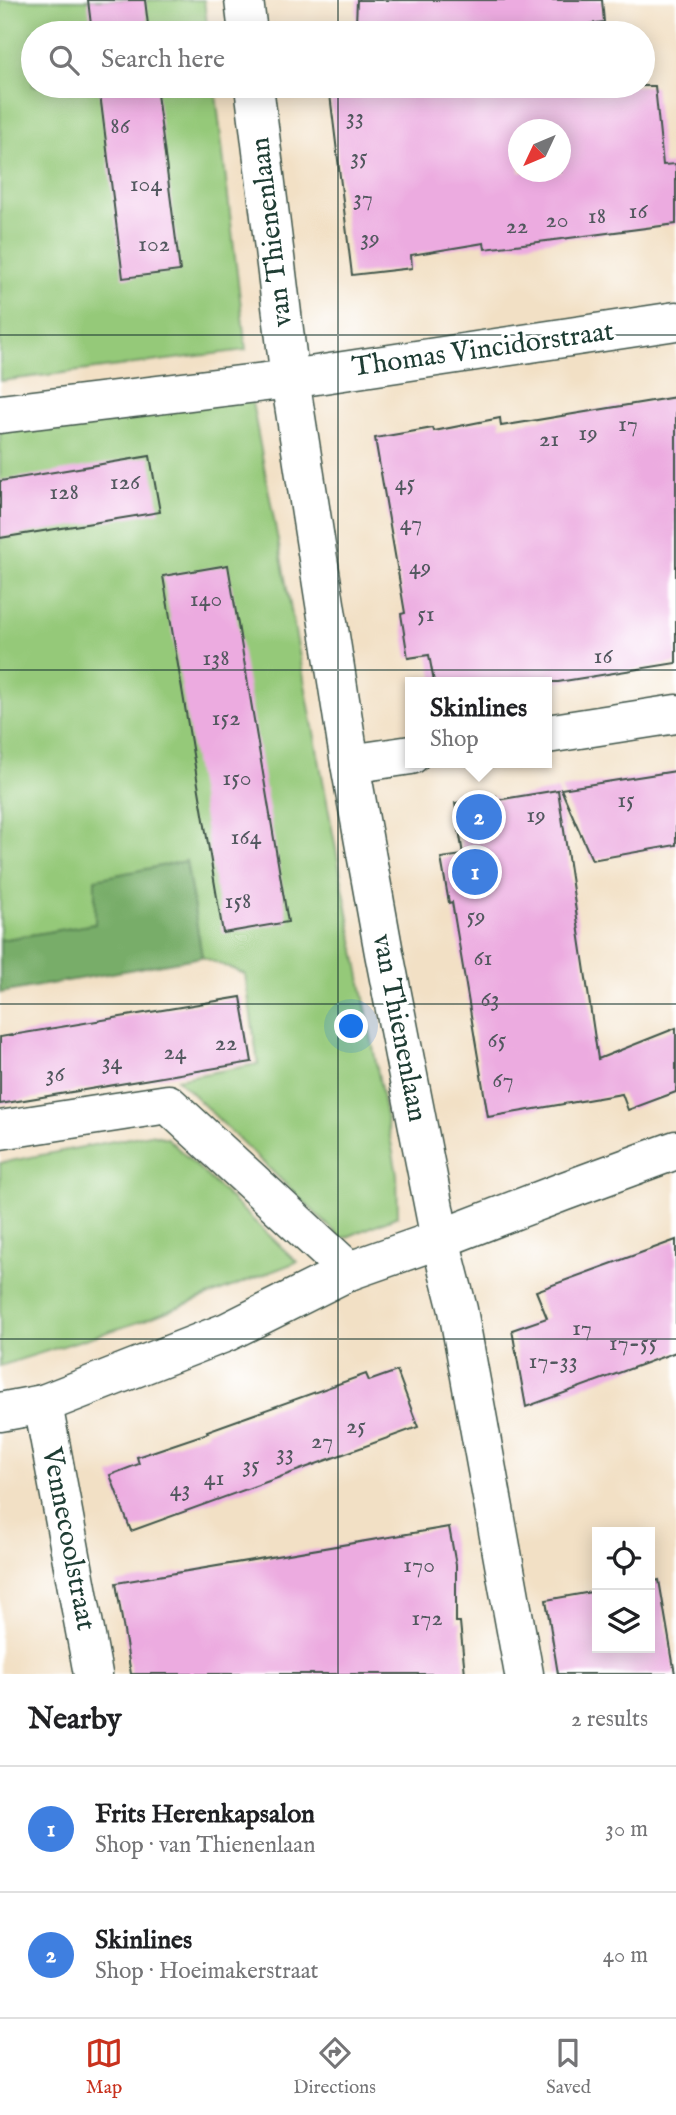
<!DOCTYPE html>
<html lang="en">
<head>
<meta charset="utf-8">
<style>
  :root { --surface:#fff; --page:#f2f2f2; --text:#202124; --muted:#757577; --line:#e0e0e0; --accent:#c8321e }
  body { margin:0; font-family:"IM FELL English",serif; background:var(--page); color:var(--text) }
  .controls { position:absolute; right:21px; bottom:21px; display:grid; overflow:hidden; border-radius:0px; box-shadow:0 4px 18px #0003 }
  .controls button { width:63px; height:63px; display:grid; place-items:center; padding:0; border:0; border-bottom:2px solid var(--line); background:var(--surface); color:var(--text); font:35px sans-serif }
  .compass { position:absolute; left:508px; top:119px; width:63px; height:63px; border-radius:50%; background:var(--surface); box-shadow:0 4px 18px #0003; rotate:226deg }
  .you { position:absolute; left:352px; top:1027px; width:24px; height:24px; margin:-18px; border:5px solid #fff; border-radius:50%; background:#1a73e8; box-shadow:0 0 0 10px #1a73e833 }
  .badge { display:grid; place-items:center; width:46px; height:46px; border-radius:50%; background:var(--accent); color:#fff; font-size:23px; font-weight:700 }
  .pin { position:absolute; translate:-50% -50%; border:4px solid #fff; box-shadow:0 2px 7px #0006 }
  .popup { position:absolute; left:405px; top:677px; width:147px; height:91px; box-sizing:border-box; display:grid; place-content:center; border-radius:0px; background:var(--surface); filter:drop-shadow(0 2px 5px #0005); font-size:23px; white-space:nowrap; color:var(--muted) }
  .popup b { font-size:26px; color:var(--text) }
  .popup::after { content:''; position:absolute; left:50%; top:100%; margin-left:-14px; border:14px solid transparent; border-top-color:var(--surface) }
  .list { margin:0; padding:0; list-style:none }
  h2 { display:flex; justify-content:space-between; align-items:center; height:91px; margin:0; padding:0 28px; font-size:30px }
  h2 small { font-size:23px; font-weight:400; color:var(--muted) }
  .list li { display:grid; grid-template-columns:46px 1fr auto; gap:21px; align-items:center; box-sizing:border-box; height:126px; padding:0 28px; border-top:2px solid var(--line) }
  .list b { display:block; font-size:26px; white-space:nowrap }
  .list p { margin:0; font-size:23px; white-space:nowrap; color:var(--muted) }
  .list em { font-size:23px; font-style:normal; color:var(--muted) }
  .icon { flex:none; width:38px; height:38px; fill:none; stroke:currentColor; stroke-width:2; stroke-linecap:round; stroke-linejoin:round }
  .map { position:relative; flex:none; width:676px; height:1674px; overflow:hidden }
  .search { position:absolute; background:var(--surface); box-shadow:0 4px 18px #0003; left:21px; right:21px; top:21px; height:77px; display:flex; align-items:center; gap:18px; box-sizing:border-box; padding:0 24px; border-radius:38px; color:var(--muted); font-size:26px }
  .sheet { height:343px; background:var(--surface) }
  nav { display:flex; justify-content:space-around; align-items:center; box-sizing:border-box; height:98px; border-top:2px solid var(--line); background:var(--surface); font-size:19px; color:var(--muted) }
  nav a { display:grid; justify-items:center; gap:4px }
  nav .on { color:var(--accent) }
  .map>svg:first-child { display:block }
  .green { fill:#95c979; stroke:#5a8356; stroke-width:2 }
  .forest { fill:#78ad69; stroke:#4c754e; stroke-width:2 }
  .building { fill:#ecabe0; fill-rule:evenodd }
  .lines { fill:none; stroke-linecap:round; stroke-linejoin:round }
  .minor-casing { stroke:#3f554a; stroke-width:41 }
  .minor { stroke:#fff; stroke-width:38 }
  .grid { fill:none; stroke:#1f3d34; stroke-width:2; stroke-opacity:0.55 }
  .labels { text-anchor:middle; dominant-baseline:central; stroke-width:6; stroke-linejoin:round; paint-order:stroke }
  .number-label { font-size:24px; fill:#52585f }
  .street-label { font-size:28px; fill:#1f3d34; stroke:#fff }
</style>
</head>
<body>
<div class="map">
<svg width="676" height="1674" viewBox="0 0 676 1674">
  <rect width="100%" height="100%" fill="#fff"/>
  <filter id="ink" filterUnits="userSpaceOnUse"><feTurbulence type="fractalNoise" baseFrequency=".0143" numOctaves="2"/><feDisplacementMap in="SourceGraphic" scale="14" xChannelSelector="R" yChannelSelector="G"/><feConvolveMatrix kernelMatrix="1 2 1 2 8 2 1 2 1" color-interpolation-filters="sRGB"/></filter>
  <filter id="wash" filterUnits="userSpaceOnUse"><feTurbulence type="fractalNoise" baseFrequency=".00686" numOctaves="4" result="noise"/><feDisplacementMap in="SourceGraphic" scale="28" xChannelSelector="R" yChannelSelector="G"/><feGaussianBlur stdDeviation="1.57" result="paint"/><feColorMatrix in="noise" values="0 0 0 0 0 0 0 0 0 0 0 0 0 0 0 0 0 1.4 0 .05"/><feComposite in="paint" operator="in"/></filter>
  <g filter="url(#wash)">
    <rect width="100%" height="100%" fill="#f2e0c5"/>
    <g class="green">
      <polygon points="0,0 204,0 208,33 33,33 33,86 215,86 246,350 0,381"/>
      <polygon points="251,397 397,1174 398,1216 342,1239 177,1079 258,1064 245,974 202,957 186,861 95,924 0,940 0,426"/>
      <polygon points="150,1134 167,1138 297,1262 142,1321 0,1366 0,1163"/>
    </g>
    <polygon class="forest" points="186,861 202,957 0,993 0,940 95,924 95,879"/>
    <g id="blocks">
      <g class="building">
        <polygon points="88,0 145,0 149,33 92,33"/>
        <polygon points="357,0 602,0 604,22 519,33 323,33 322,29 356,24"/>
        <polygon points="99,86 156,86 180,271 123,278"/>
        <path d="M329,86H655L663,165L676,164V224L485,249L484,243L411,255L412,268L352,275ZM519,130H561V172H519Z"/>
        <polygon points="676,397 676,663 558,682 434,682 429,655 408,658 401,614 405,613 375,438 433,428 434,431 500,418 501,426"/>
        <polygon points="150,456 160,512 0,538 0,481"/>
        <polygon points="228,565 288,922 223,933 163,576"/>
        <polygon points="676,771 676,845 592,860 561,789"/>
        <polygon points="558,790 598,1059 676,1028 676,1092 628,1110 622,1094 488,1117 452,902 449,903 441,858 463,855 455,803 496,796 497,800"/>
        <polygon points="241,997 252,1062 0,1104 0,1037"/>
        <polygon points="676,1240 676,1352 526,1407 512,1330 547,1318 536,1291"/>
        <polygon points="397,1371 418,1427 131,1531 110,1475 139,1464 137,1457 208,1433 207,1431 366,1374 369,1381"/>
        <polygon points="449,1527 456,1565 456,1622 460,1622 465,1674 131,1674 116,1583"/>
        <polygon points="659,1580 675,1674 558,1674 546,1600 597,1591 597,1648 650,1648 650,1582"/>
      </g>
    </g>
  </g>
  <g filter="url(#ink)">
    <use href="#blocks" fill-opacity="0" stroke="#3f554a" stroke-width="2"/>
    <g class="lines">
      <g class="minor-casing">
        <g id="minor">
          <polyline points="244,0 248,33"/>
          <polyline points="254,86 290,379 350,764 384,953 440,1239 458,1310 524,1674"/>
          <polyline points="0,414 290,379 676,321"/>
          <polyline points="547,734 676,714"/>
          <polyline points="350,764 411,755"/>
          <polyline points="0,1130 168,1104 349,1271"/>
          <polyline points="43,1404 93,1674"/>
          <polyline points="0,1412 43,1404 227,1332 349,1271 440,1239 562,1192 676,1150"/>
        </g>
      </g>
      <use href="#minor" class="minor"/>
    </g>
  </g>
  <path class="grid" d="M338,0V33M338,86V1674M0,335H676M0,670H676M0,1004H676M0,1339H676"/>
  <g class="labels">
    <g class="number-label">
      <text x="355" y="117">33</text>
      <text x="120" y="126">86</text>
      <text x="359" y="157">35</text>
      <text x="146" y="184">104</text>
      <text x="363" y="198">37</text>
      <text x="638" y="211">16</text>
      <text x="597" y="216">18</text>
      <text x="557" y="220">20</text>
      <text x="517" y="226">22</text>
      <text x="370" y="238">39</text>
      <text x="154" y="244">102</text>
      <text x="628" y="424">17</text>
      <text x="588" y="433">19</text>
      <text x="549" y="439">21</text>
      <text x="125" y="482">126</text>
      <text x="405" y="483">45</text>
      <text x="64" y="492">128</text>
      <text x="411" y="523">47</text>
      <text x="420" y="567">49</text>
      <text x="206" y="599">140</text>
      <text x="426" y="614">51</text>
      <text x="603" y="656">16</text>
      <text x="216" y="658">138</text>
      <text x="226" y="718">152</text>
      <text x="237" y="778">150</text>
      <text x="626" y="800">15</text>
      <text x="536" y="815">19</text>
      <text x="246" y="837">164</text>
      <text x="238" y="901">158</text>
      <text x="476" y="916">59</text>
      <text x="483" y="958">61</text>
      <text x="490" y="999">63</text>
      <text x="497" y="1040">65</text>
      <text x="226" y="1043">22</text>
      <text x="175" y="1052">24</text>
      <text x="112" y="1062">34</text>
      <text x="55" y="1074">36</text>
      <text x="503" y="1080">67</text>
      <text x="582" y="1328">17</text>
      <text x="633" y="1343">17-55</text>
      <text x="553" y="1361">17-33</text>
      <text x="356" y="1426">25</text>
      <text x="322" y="1441">27</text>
      <text x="285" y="1453">33</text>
      <text x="251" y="1465">35</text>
      <text x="214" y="1478">41</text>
      <text x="180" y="1489">43</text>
      <text x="419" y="1565">170</text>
      <text x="427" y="1618">172</text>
    </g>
    <g class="street-label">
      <text transform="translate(272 232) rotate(-97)">van Thienenlaan</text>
      <text transform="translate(483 350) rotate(-8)">Thomas Vincidorstraat</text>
      <text transform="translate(399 1028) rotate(79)">van Thienenlaan</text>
      <text transform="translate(68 1539) rotate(79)">Vennecoolstraat</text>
    </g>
  </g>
</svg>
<div class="controls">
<button><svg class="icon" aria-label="locate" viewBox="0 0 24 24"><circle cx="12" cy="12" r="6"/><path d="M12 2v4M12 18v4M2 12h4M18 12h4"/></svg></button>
<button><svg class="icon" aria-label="layers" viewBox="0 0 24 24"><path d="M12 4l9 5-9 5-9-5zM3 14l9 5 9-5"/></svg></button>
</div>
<svg class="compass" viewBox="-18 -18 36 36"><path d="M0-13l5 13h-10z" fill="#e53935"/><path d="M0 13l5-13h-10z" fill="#757577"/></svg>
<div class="you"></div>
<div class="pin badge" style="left:475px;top:872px;background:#3f7fe0">1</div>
<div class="pin badge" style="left:479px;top:817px;background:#3f7fe0">2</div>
<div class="popup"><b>Skinlines</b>Shop</div>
<div class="search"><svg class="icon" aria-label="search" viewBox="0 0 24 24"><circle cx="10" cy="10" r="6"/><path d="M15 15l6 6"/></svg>Search here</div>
</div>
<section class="sheet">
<h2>Nearby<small>2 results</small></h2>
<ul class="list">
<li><span class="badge" style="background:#3f7fe0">1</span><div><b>Frits Herenkapsalon</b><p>Shop · van Thienenlaan</p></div><em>30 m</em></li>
<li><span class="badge" style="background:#3f7fe0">2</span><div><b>Skinlines</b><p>Shop · Hoeimakerstraat</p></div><em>40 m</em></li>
</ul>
</section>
<nav>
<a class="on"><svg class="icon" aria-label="map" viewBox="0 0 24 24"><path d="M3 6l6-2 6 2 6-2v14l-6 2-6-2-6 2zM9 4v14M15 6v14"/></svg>Map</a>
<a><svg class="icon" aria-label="directions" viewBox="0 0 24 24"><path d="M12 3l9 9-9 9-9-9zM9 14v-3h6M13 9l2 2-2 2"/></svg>Directions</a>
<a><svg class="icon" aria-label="saved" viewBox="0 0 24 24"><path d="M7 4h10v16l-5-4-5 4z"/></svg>Saved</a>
</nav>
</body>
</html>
